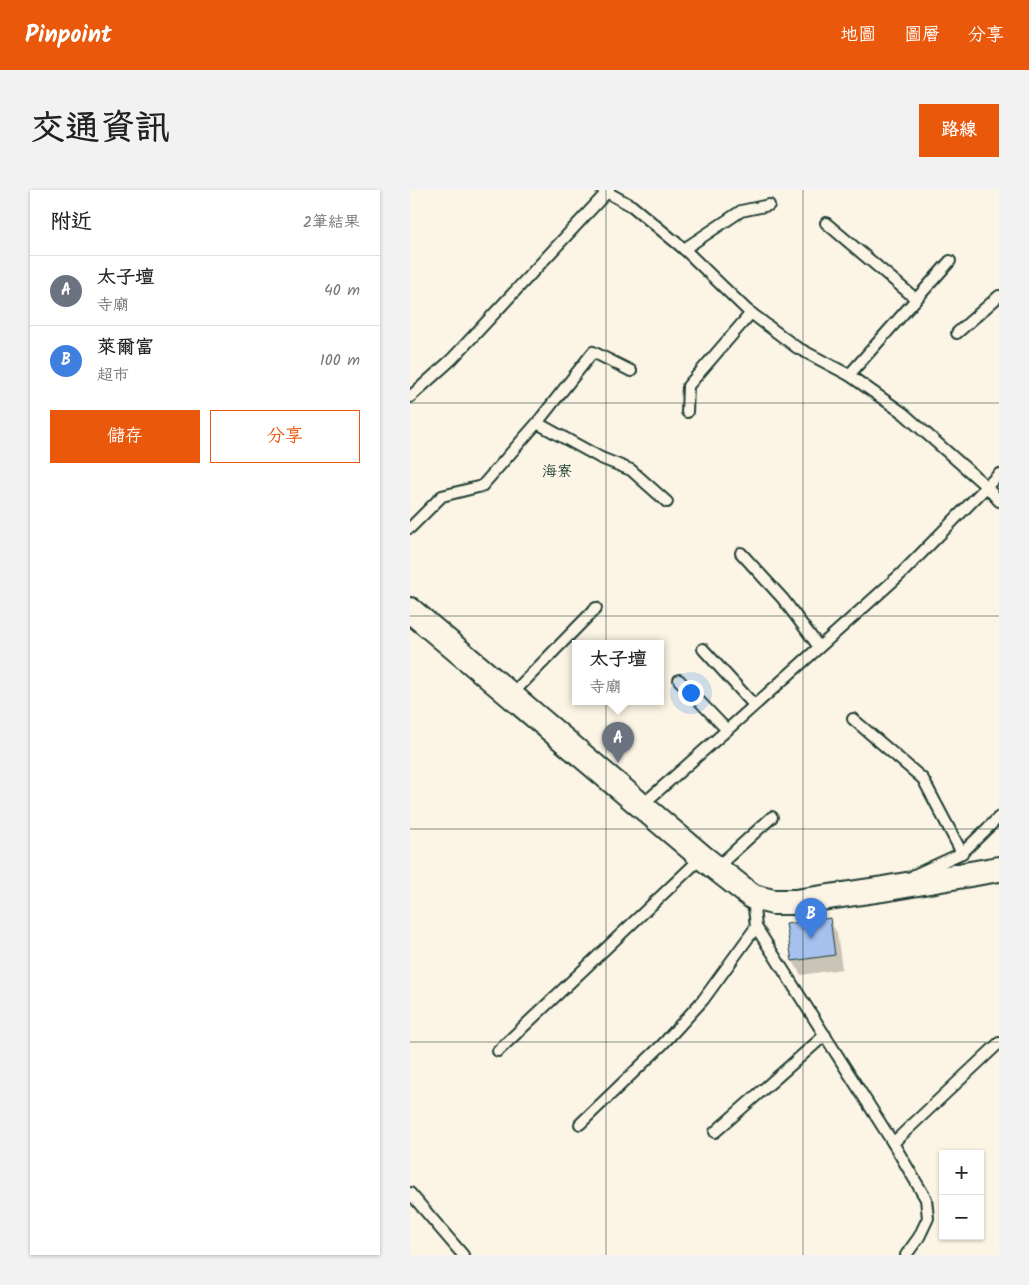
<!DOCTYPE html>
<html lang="zh-TW">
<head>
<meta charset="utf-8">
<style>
  :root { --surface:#fff; --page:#f2f2f2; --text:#222; --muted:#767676; --line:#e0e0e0; --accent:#ea580c }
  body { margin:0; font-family:Kalam,"LXGW WenKai TC",sans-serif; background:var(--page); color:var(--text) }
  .controls { position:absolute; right:15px; bottom:15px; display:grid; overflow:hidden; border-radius:0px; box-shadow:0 1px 4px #0004 }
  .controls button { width:45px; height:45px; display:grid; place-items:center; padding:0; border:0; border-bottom:1px solid var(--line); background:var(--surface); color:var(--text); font:25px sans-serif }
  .you { position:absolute; left:280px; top:502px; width:18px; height:18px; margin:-12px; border:4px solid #fff; border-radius:50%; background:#1a73e8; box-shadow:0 0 0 8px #1a73e833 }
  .badge { display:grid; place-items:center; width:32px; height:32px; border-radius:50%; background:var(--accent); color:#fff; font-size:16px; font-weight:700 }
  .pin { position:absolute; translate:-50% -41px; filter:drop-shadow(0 1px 2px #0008) }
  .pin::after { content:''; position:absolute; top:26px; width:18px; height:15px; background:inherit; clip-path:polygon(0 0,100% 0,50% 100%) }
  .popup { position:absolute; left:162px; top:450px; width:92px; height:65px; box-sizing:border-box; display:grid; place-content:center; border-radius:0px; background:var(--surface); filter:drop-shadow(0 1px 4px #0005); font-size:16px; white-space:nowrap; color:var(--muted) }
  .popup b { font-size:19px; color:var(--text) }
  .popup::after { content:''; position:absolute; left:50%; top:100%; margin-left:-10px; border:10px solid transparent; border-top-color:var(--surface) }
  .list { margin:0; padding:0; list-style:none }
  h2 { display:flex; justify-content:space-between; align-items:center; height:65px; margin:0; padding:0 20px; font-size:21px }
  h2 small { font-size:16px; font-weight:400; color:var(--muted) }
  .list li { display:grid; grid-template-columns:32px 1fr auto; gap:15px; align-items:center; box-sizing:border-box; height:70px; padding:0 20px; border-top:1px solid var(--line) }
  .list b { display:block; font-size:19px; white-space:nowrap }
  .list p { margin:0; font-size:16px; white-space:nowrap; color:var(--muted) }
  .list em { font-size:16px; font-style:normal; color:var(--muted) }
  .actions { display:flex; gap:10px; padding:15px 20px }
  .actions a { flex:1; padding:11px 0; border:1px solid var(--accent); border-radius:0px; text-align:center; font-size:18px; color:var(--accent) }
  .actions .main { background:var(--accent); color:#fff }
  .map { position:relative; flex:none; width:589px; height:1065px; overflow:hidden; border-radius:0px }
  header { display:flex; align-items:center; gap:30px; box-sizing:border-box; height:70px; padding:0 25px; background:var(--accent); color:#fff }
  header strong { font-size:24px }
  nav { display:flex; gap:28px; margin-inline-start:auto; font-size:18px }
  .intro { display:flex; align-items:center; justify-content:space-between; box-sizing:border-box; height:120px; padding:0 30px }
  h1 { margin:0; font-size:35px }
  .button { padding:12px 22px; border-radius:0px; background:var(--accent); color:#fff; font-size:18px; font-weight:700 }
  main { display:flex; gap:30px; padding:0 30px }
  aside { flex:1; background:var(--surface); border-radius:0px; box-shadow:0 1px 4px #0004 }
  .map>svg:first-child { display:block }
  .shadow { fill:#0003 }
  .building { fill:#a6c1ee; stroke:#1f3d34 }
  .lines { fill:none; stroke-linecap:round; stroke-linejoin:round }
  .service-casing { stroke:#1f3d34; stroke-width:14 }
  .tertiary-casing { stroke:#1f3d34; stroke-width:28 }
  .service { stroke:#fcf5e5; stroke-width:10 }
  .tertiary { stroke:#fcf5e5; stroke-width:24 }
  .grid { fill:none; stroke:#1f3d34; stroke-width:1; stroke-opacity:0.55 }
  .labels { text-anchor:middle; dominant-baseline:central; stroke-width:4; stroke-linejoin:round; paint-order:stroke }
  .quarter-label { font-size:15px; fill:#1f3d34; stroke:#fcf5e5 }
</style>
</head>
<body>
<header>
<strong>Pinpoint</strong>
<nav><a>地圖</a><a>圖層</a><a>分享</a></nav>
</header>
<div class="intro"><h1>交通資訊</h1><a class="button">路線</a></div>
<main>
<aside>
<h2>附近<small>2筆結果</small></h2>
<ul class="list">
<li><span class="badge" style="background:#6b7280">A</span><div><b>太子壇</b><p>寺廟</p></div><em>40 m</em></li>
<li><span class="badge" style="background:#3f7fe0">B</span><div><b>萊爾富</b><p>超市</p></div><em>100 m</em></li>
</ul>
<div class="actions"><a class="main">儲存</a><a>分享</a></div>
</aside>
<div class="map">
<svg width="589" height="1065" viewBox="0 0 589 1065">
  <rect width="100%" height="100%" fill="#fcf5e5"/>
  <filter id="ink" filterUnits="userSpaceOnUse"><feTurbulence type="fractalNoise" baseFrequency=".02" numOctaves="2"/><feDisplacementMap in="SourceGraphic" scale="10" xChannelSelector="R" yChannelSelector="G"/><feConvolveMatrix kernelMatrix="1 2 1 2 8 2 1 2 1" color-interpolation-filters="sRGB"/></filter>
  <g filter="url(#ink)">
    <polygon class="shadow" points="419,729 427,743 432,779 391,785 383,771"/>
    <polygon class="building" points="420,728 425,765 382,771 376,734"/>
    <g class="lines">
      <g class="service-casing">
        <g id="service">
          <polyline points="193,0 222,16 274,59 337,120 386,157 439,185 493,223 576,296 589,311"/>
          <polyline points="416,33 506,109"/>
          <polyline points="274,59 331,21 359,15"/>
          <polyline points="547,143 589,106"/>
          <polyline points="439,185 540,71"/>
          <polyline points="0,207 42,169 199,0"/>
          <polyline points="277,222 278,196 341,123"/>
          <polyline points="127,233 191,268 221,280 257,312"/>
          <polyline points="0,338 32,306 72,296 127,233 183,162 221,181"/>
          <polyline points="331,363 373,409 409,457"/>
          <polyline points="293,459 344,515"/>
          <polyline points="269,490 317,540"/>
          <polyline points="100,506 186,418"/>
          <polyline points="443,529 513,589 552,663"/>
          <polyline points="232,615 317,540 492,383 589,284"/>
          <polyline points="306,678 362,627"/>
          <polyline points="504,685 552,663 589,627"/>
          <polyline points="343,708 346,737 483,953 516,1009 518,1028 509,1047 496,1065"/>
          <polyline points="88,861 292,667"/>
          <polyline points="170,934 252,855 293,810 346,737"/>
          <polyline points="305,942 415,845"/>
          <polyline points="483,953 589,853"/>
          <polyline points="0,1003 53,1065"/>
        </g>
      </g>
      <g class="tertiary-casing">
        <polyline id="tertiary" points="0,420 292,667 343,707 363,712 385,712 473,699 589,679"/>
      </g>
      <use href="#service" class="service"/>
      <use href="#tertiary" class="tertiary"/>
    </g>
  </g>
  <path class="grid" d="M196,0V1065M393,0V1065M0,213H589M0,426H589M0,639H589M0,852H589"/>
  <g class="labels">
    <g class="quarter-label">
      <text x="147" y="282">海寮</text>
    </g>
  </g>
</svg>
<div class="controls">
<button>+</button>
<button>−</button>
</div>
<div class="you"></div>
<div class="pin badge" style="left:208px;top:573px;background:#6b7280">A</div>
<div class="popup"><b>太子壇</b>寺廟</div>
<div class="pin badge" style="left:401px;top:749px;background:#3f7fe0">B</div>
</div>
</main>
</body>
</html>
